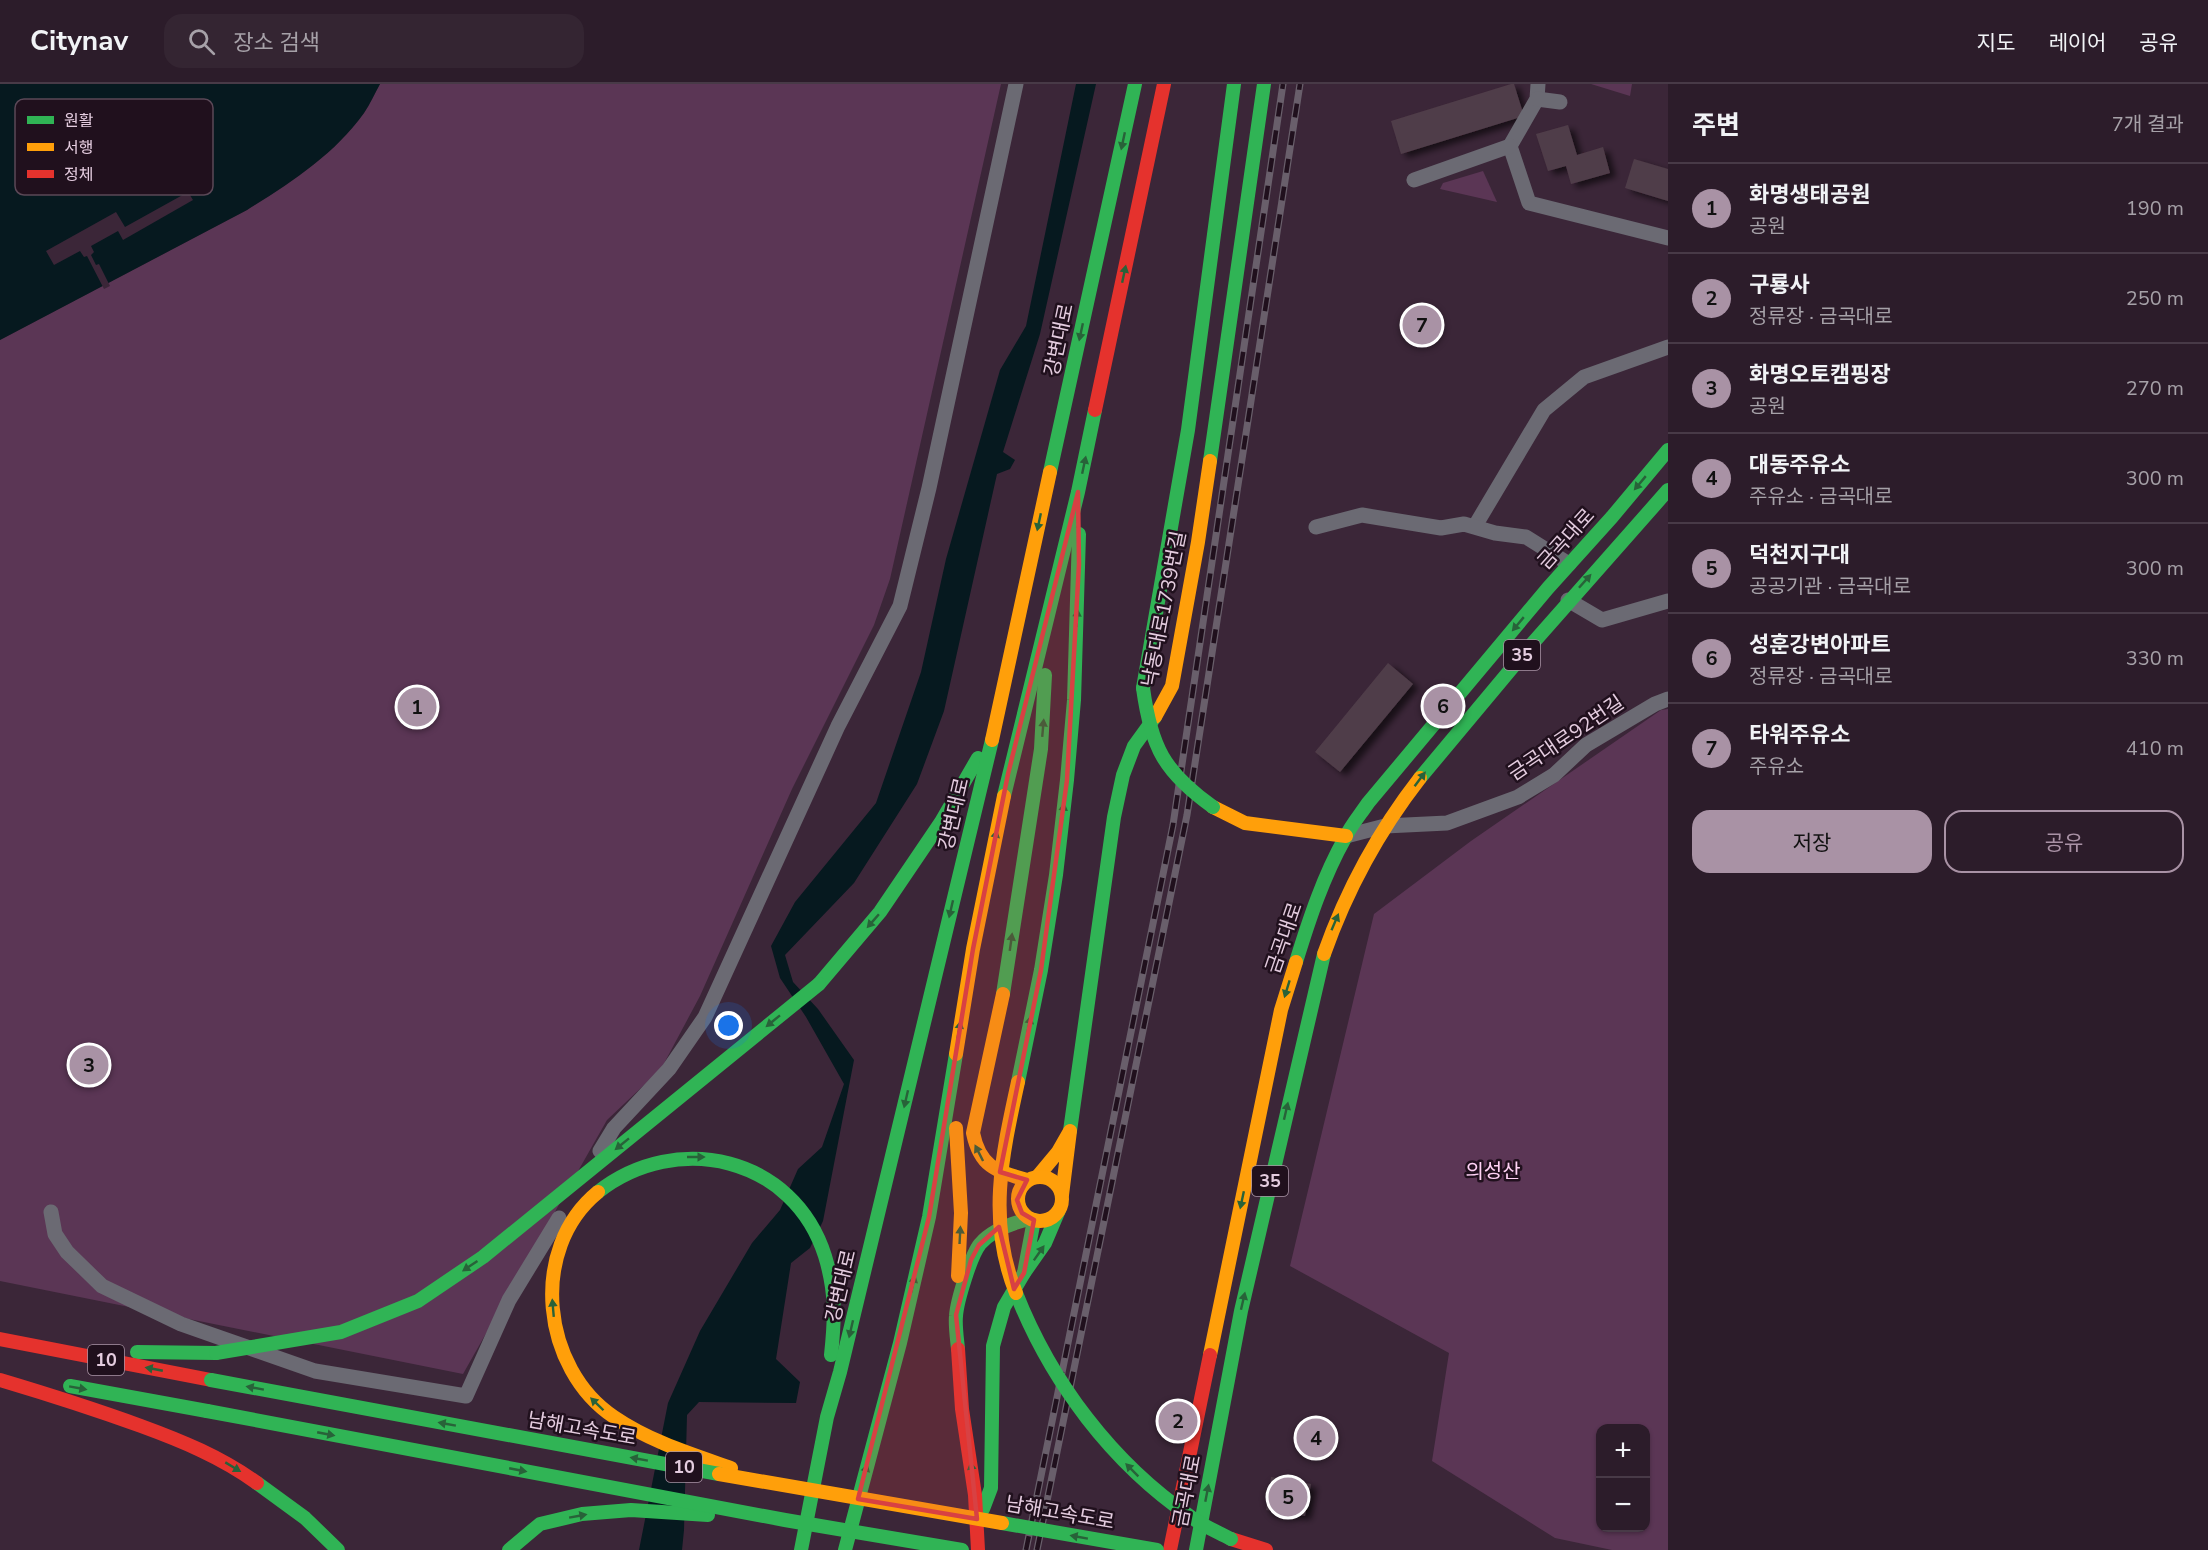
<!DOCTYPE html>
<html lang="ko">
<head>
<meta charset="utf-8">
<style>
  :root { --surface:#2c1c2a; --page:#342532; --text:#f1f3f6; --muted:#a6a1a8; --line:#483a47; --accent:#a992a5 }
  body { margin:0; font-family:"Nunito Sans","Noto Sans KR",sans-serif; background:var(--page); color:var(--text) }
  .controls { position:absolute; right:18px; bottom:18px; display:grid; overflow:hidden; border-radius:12px; box-shadow:0 2px 4px #0004 }
  .controls button { width:54px; height:54px; display:grid; place-items:center; padding:0; border:0; border-bottom:2px solid var(--line); background:var(--surface); color:var(--text); font:30px sans-serif }
  .you { position:absolute; left:729px; top:942px; width:21px; height:21px; margin:-15px; border:4px solid #fff; border-radius:50%; background:#1a73e8; box-shadow:0 0 0 9px #1a73e833 }
  .badge { display:grid; place-items:center; width:39px; height:39px; border-radius:50%; background:var(--accent); color:#111; font-size:20px; font-weight:700 }
  .pin { position:absolute; translate:-50% -50%; border:3px solid #fff; box-shadow:0 2px 6px #0006 }
  .list { margin:0; padding:0; list-style:none }
  h2 { display:flex; justify-content:space-between; align-items:center; height:78px; margin:0; padding:0 24px; font-size:26px }
  h2 small { font-size:20px; font-weight:400; color:var(--muted) }
  .list li { display:grid; grid-template-columns:39px 1fr auto; gap:18px; align-items:center; box-sizing:border-box; height:90px; padding:0 24px; border-top:2px solid var(--line) }
  .list b { display:block; font-size:22px; white-space:nowrap }
  .list p { margin:0; font-size:20px; white-space:nowrap; color:var(--muted) }
  .list em { font-size:20px; font-style:normal; color:var(--muted) }
  .actions { display:flex; gap:12px; padding:18px 24px }
  .actions a { flex:1; padding:14px 0; border:2px solid var(--accent); border-radius:18px; text-align:center; font-size:21px; color:var(--accent) }
  .actions .main { background:var(--accent); color:#111 }
  .icon { flex:none; width:33px; height:33px; fill:none; stroke:currentColor; stroke-width:2; stroke-linecap:round; stroke-linejoin:round }
  .map { position:relative; flex:none; width:1668px; height:1466px; overflow:hidden }
  header { display:flex; align-items:center; gap:36px; box-sizing:border-box; height:84px; padding:0 30px; background:var(--surface); border-bottom:2px solid var(--line) }
  header strong { font-size:28px }
  nav { display:flex; gap:33px; margin-inline-start:auto; font-size:21px }
  .search { width:420px; height:54px; background:var(--page); display:flex; align-items:center; gap:15px; box-sizing:border-box; padding:0 21px; border-radius:18px; color:var(--muted); font-size:22px }
  main { display:flex }
  aside { flex:1; background:var(--surface) }
  .map>svg:first-child { display:block }
  .green { fill:#5b3655; fill-rule:evenodd }
  .water { fill:#06191f }
  .pier { fill:#3b2638 }
  .building { fill:#503d49; filter:url(#shadow) }
  .lines { fill:none; stroke-linecap:round; stroke-linejoin:round }
  .street { stroke:#6b6a73; stroke-width:15 }
  .fast { stroke:#30b455; stroke-width:14 }
  .slow { stroke:#ff9f0a; stroke-width:14 }
  .jam { stroke:#e5322d; stroke-width:14 }
  .rail-casing { stroke:#695f6b; stroke-width:7 }
  .rail { stroke:#20101d; stroke-width:4.5; stroke-dasharray:14; stroke-linecap:butt }
  .fast-bridge { stroke:#30b455; stroke-width:14 }
  .slow-bridge { stroke:#ff9f0a; stroke-width:14 }
  .oneway { fill:#286239 }
  .marked { fill:#d84143; fill-opacity:0.2; stroke:#d84143; stroke-width:4.5; stroke-linejoin:round }
  .labels { text-anchor:middle; dominant-baseline:central; stroke-width:5; stroke-linejoin:round; paint-order:stroke }
  .shield { fill:#20101d; stroke:#a994a5; stroke-width:1.5 }
  .shield-label { font-size:18px; font-weight:bold; fill:#e4ccdf }
  .street-label { font-size:20px; fill:#e4ccdf; stroke:#20101d }
  .park-label { font-size:20px; fill:#ffd2f5; stroke:#20101d }
  .key { fill:#20101d; stroke:#5b4857; stroke-width:1.5 }
  .key-label { font-size:16px; fill:#e4ccdf }
</style>
</head>
<body>
<header>
<strong>Citynav</strong>
<div class="search"><svg class="icon" aria-label="search" viewBox="0 0 24 24"><circle cx="10" cy="10" r="6"/><path d="M15 15l6 6"/></svg>장소 검색</div>
<nav><a>지도</a><a>레이어</a><a>공유</a></nav>
</header>
<main>
<div class="map">
<svg width="1668" height="1466" viewBox="0 0 1668 1466">
  <defs>
    <filter id="shadow"><feDropShadow dx="6" dy="4" stdDeviation="3" flood-color="#0009"/></filter>
  </defs>
  <rect width="100%" height="100%" fill="#3b2638"/>
  <g class="green">
    <path d="M380,0H1001L890,495L874,541L792,705L700,912L661,985L607,1036L463,1290L0,1197V256L247,126C290,99 334,71 364,29C370,20 375,9 380,0Z"/>
    <polygon points="1591,0 1632,0 1630,12"/>
    <polygon points="1483,87 1497,118 1440,105 1443,99"/>
    <path d="M1668,625V1466H1612L1555,1454L1432,1377L1449,1269L1290,1182L1374,830L1471,757L1661,626ZM1600,1344H1646V1444H1600Z"/>
  </g>
  <g class="water">
    <path d="M0,0H380C375,9 370,20 364,29C334,71 290,99 247,126L0,256Z"/>
    <polygon points="1076,0 1096,0 1040,250 1003,368 1015,376 1010,385 997,390 944,627 917,700 854,799 785,871 793,898 818,925 854,976 823,1137 810,1164 791,1179 776,1275 800,1298 796,1319 699,1318 687,1331 684,1446 682,1466 639,1466 668,1319 700,1247 752,1159 780,1126 798,1085 822,1063 844,1000 806,933 780,894 771,862 795,818 876,719 921,588 946,475 1000,286 1026,242"/>
  </g>
  <polygon class="pier" points="188,108 193,116 123,156 118,147 91,162 94,168 91,171 96,181 99,180 110,202 104,205 87,172 84,173 80,167 54,181 46,167 116,128 125,143"/>
  <g class="building">
    <polygon points="1511,0 1514,0 1524,32 1401,70 1391,37"/>
    <polygon points="1568,41 1577,71 1603,63 1610,89 1571,100 1566,82 1548,87 1536,50"/>
    <polygon points="1634,75 1668,85 1668,117 1625,104"/>
    <polygon points="1388,579 1413,600 1340,688 1315,668"/>
    <polygon points="1271,1393 1311,1400 1305,1432 1266,1426"/>
  </g>
  <g class="lines">
    <g class="street">
      <polyline points="1538,0 1537,15 1510,62 1529,119 1668,154"/>
      <polyline points="1537,15 1560,18"/>
      <polyline points="1414,96 1510,62"/>
      <polyline points="1475,442 1544,326 1584,293 1668,263"/>
      <polyline points="1316,443 1362,431 1441,444 1464,440 1495,449 1526,453 1569,480"/>
      <polyline points="1568,516 1602,536 1668,517"/>
      <polyline points="1346,752 1385,742 1447,739 1518,713 1554,691 1586,661 1655,620 1668,615"/>
      <polyline points="600,1067 614,1044 669,985 705,933 838,642 900,522 929,404 1016,0"/>
      <polyline points="51,1128 55,1150 67,1168 102,1202 181,1240 315,1287 466,1312 509,1216 559,1134"/>
    </g>
    <g class="fast">
      <polyline points="1210,377 1264,0"/>
      <polyline points="1050,388 1135,0"/>
      <polyline points="1143,604 1188,346 1234,0"/>
      <polyline points="1420,694 1532,560 1668,406"/>
      <polyline points="1004,712 1078,408 1095,326"/>
      <path d="M1296,878C1309,836 1323,793 1345,754C1351,741 1360,731 1368,719L1548,504L1612,433L1668,366"/>
      <polyline points="819,900 880,828 941,738 978,674"/>
      <polyline points="1003,910 1041,665 1045,591"/>
      <polyline points="1018,998 1041,886 1056,791 1067,696 1074,616 1079,450"/>
      <polyline points="1070,1047 1114,733 1123,691 1134,662 1155,633"/>
      <path d="M598,1108C677,1046 794,1073 825,1172C836,1208 835,1234 831,1271"/>
      <polyline points="1034,1136 1024,1189 1045,1159 1059,1126"/>
      <path d="M958,1265C957,1254 955,1242 956,1232C957,1217 971,1171 980,1160C992,1146 1012,1139 1030,1135"/>
      <polyline points="137,1268 216,1269"/>
      <polyline points="70,1302 207,1327"/>
      <polyline points="257,1399 305,1434 338,1466"/>
      <polyline points="983,1425 991,1404 993,1262 1004,1223 1024,1189"/>
      <polyline points="509,1466 540,1440 582,1430 631,1426 708,1431"/>
      <polyline points="801,1466 827,1333 840,1288 992,656"/>
      <polyline points="845,1466 900,1259 929,1133 956,970"/>
      <polyline points="1196,1466 1241,1227 1324,870"/>
    </g>
    <g class="slow">
      <polyline points="1155,633 1172,602 1198,458 1210,377"/>
      <polyline points="992,656 1050,388"/>
      <polyline points="1213,723 1245,739 1346,752"/>
      <path d="M1324,870C1347,805 1378,748 1420,694"/>
      <path d="M1003,910L973,1049C980,1083 996,1087 1027,1096"/>
      <polyline points="956,970 973,865 1004,712"/>
      <polyline points="956,1044 961,1129 958,1192"/>
      <polyline points="1038,1092 1058,1068 1070,1047 1062,1111"/>
      <circle cx="1040" cy="1115" r="22"/>
      <path d="M598,1108C528,1165 542,1285 614,1333C649,1357 691,1370 731,1384"/>
      <polyline points="1210,1271 1281,926 1296,878"/>
    </g>
    <g class="jam">
      <polyline points="1095,326 1164,0"/>
      <polyline points="0,1255 211,1296"/>
      <polyline points="958,1265 962,1325 975,1411 978,1466"/>
      <path d="M0,1296C47,1310 94,1325 141,1342C182,1357 221,1373 257,1399"/>
      <polyline points="1231,1455 1266,1466"/>
      <polyline points="1170,1466 1210,1271"/>
    </g>
    <g class="rail-casing">
      <g id="rail">
        <polyline points="1026,1466 1173,741 1283,0"/>
        <polyline points="1037,1466 1187,731 1300,0"/>
      </g>
    </g>
    <use href="#rail" class="rail"/>
    <g class="fast-bridge">
      <path d="M1143,604C1151,663 1164,688 1213,723"/>
      <path d="M1016,1209C1051,1298 1112,1379 1191,1433C1203,1442 1218,1448 1231,1455"/>
      <polyline points="216,1269 341,1248 418,1217 483,1173 819,900"/>
      <polyline points="211,1296 719,1390"/>
      <polyline points="207,1327 785,1436 962,1466"/>
      <polyline points="1002,1439 1157,1466"/>
    </g>
    <g class="slow-bridge">
      <path d="M1016,1209C987,1137 1002,1071 1018,998"/>
      <polyline points="719,1390 1002,1439"/>
    </g>
  </g>
  <defs><path id="oneway-solid" d="M-6-.8H1V-3.2L6.5 0L1 3.2V.8H-6Z" transform="scale(1.5)"/></defs>
  <g class="oneway">
    <use href="#oneway-solid" transform="translate(1123 57) rotate(102)"/>
    <use href="#oneway-solid" transform="translate(1124 190) rotate(-78)"/>
    <use href="#oneway-solid" transform="translate(1081 248) rotate(102)"/>
    <use href="#oneway-solid" transform="translate(1084 381) rotate(-78)"/>
    <use href="#oneway-solid" transform="translate(1640 399) rotate(130)"/>
    <use href="#oneway-solid" transform="translate(1039 438) rotate(102)"/>
    <use href="#oneway-solid" transform="translate(1585 497) rotate(-48)"/>
    <use href="#oneway-solid" transform="translate(1077 534) rotate(-87)"/>
    <use href="#oneway-solid" transform="translate(1518 540) rotate(130)"/>
    <use href="#oneway-solid" transform="translate(1043 644) rotate(-85)"/>
    <use href="#oneway-solid" transform="translate(1420 695) rotate(-53)"/>
    <use href="#oneway-solid" transform="translate(1063 728) rotate(-83)"/>
    <use href="#oneway-solid" transform="translate(995 755) rotate(-79)"/>
    <use href="#oneway-solid" transform="translate(951 825) rotate(103)"/>
    <use href="#oneway-solid" transform="translate(873 837) rotate(131)"/>
    <use href="#oneway-solid" transform="translate(1335 838) rotate(-67)"/>
    <use href="#oneway-solid" transform="translate(1011 858) rotate(-82)"/>
    <use href="#oneway-solid" transform="translate(1287 905) rotate(107)"/>
    <use href="#oneway-solid" transform="translate(773 937) rotate(141)"/>
    <use href="#oneway-solid" transform="translate(1029 941) rotate(-79)"/>
    <use href="#oneway-solid" transform="translate(959 946) rotate(-80)"/>
    <use href="#oneway-solid" transform="translate(906 1015) rotate(103)"/>
    <use href="#oneway-solid" transform="translate(1286 1027) rotate(-77)"/>
    <use href="#oneway-solid" transform="translate(622 1060) rotate(141)"/>
    <use href="#oneway-solid" transform="translate(979 1069) rotate(-117)"/>
    <use href="#oneway-solid" transform="translate(696 1073)"/>
    <use href="#oneway-solid" transform="translate(1242 1116) rotate(102)"/>
    <use href="#oneway-solid" transform="translate(960 1151) rotate(-87)"/>
    <use href="#oneway-solid" transform="translate(1039 1169) rotate(-55)"/>
    <use href="#oneway-solid" transform="translate(470 1182) rotate(146)"/>
    <use href="#oneway-solid" transform="translate(913 1200) rotate(-77)"/>
    <use href="#oneway-solid" transform="translate(1243 1217) rotate(-77)"/>
    <use href="#oneway-solid" transform="translate(553 1224) rotate(-95)"/>
    <use href="#oneway-solid" transform="translate(851 1245) rotate(103)"/>
    <use href="#oneway-solid" transform="translate(154 1285) rotate(-169)"/>
    <use href="#oneway-solid" transform="translate(78 1304) rotate(10)"/>
    <use href="#oneway-solid" transform="translate(255 1304) rotate(-170)"/>
    <use href="#oneway-solid" transform="translate(597 1320) rotate(-136)"/>
    <use href="#oneway-solid" transform="translate(447 1340) rotate(-170)"/>
    <use href="#oneway-solid" transform="translate(326 1350) rotate(11)"/>
    <use href="#oneway-solid" transform="translate(639 1375) rotate(-170)"/>
    <use href="#oneway-solid" transform="translate(233 1383) rotate(31)"/>
    <use href="#oneway-solid" transform="translate(518 1386) rotate(11)"/>
    <use href="#oneway-solid" transform="translate(1132 1386) rotate(-135)"/>
    <use href="#oneway-solid" transform="translate(972 1387) rotate(-99)"/>
    <use href="#oneway-solid" transform="translate(865 1389) rotate(-75)"/>
    <use href="#oneway-solid" transform="translate(1207 1409) rotate(-79)"/>
    <use href="#oneway-solid" transform="translate(578 1432) rotate(-10)"/>
    <use href="#oneway-solid" transform="translate(1079 1453) rotate(-170)"/>
  </g>
  <path class="marked" d="M1078,408L1079,480L1067,696L1041,886L1000,1088L1027,1096L1017,1116L1022,1129L1034,1136L1024,1189L1014,1205L999,1143L979,1161L971,1176L956,1231L977,1435L858,1415L929,1133L973,865L1008,690Z"/>
  <g class="labels">
    <g class="shield">
      <rect x="1504" y="556" width="36" height="30" rx="4.5"/>
      <rect x="1252" y="1082" width="36" height="30" rx="4.5"/>
      <rect x="88" y="1261" width="36" height="30" rx="4.5"/>
      <rect x="666" y="1368" width="36" height="30" rx="4.5"/>
    </g>
    <g class="shield-label">
      <text x="1522" y="571">35</text>
      <text x="1270" y="1097">35</text>
      <text x="106" y="1276">10</text>
      <text x="684" y="1383">10</text>
    </g>
    <g class="street-label">
      <text transform="translate(1059 256) rotate(-78)">강변대로</text>
      <text transform="translate(1566 455) rotate(-48)">금곡대로</text>
      <text transform="translate(1164 525) rotate(-79)">낙동대로1739번길</text>
      <text transform="translate(1566 654) rotate(-34)">금곡대로92번길</text>
      <text transform="translate(954 730) rotate(-77)">강변대로</text>
      <text transform="translate(1284 854) rotate(-71)">금곡대로</text>
      <text transform="translate(841 1202) rotate(-77)">강변대로</text>
      <text transform="translate(582 1345) rotate(10)">남해고속도로</text>
      <text transform="translate(1187 1407) rotate(-79)">금곡대로</text>
      <text transform="translate(1060 1429) rotate(10)">남해고속도로</text>
    </g>
    <g class="park-label">
      <text x="1493" y="1087">의성산</text>
    </g>
  </g>
  <rect x="15" y="15" width="198" height="96" rx="9" class="key"/>
  <rect x="27" y="32" width="27" height="8" fill="#30b455"/>
  <rect x="27" y="59" width="27" height="8" fill="#ff9f0a"/>
  <rect x="27" y="86" width="27" height="8" fill="#e5322d"/>
  <g class="key-label">
    <text x="64" y="42">원활</text>
    <text x="64" y="69">서행</text>
    <text x="64" y="96">정체</text>
  </g>
</svg>
<div class="controls">
<button>+</button>
<button>−</button>
</div>
<div class="you"></div>
<div class="pin badge" style="left:417px;top:623px">1</div>
<div class="pin badge" style="left:1178px;top:1337px">2</div>
<div class="pin badge" style="left:89px;top:981px">3</div>
<div class="pin badge" style="left:1316px;top:1354px">4</div>
<div class="pin badge" style="left:1288px;top:1413px">5</div>
<div class="pin badge" style="left:1443px;top:622px">6</div>
<div class="pin badge" style="left:1422px;top:241px">7</div>
</div>
<aside>
<h2>주변<small>7개 결과</small></h2>
<ul class="list">
<li><span class="badge">1</span><div><b>화명생태공원</b><p>공원</p></div><em>190 m</em></li>
<li><span class="badge">2</span><div><b>구룡사</b><p>정류장 · 금곡대로</p></div><em>250 m</em></li>
<li><span class="badge">3</span><div><b>화명오토캠핑장</b><p>공원</p></div><em>270 m</em></li>
<li><span class="badge">4</span><div><b>대동주유소</b><p>주유소 · 금곡대로</p></div><em>300 m</em></li>
<li><span class="badge">5</span><div><b>덕천지구대</b><p>공공기관 · 금곡대로</p></div><em>300 m</em></li>
<li><span class="badge">6</span><div><b>성훈강변아파트</b><p>정류장 · 금곡대로</p></div><em>330 m</em></li>
<li><span class="badge">7</span><div><b>타워주유소</b><p>주유소</p></div><em>410 m</em></li>
</ul>
<div class="actions"><a class="main">저장</a><a>공유</a></div>
</aside>
</main>
</body>
</html>
